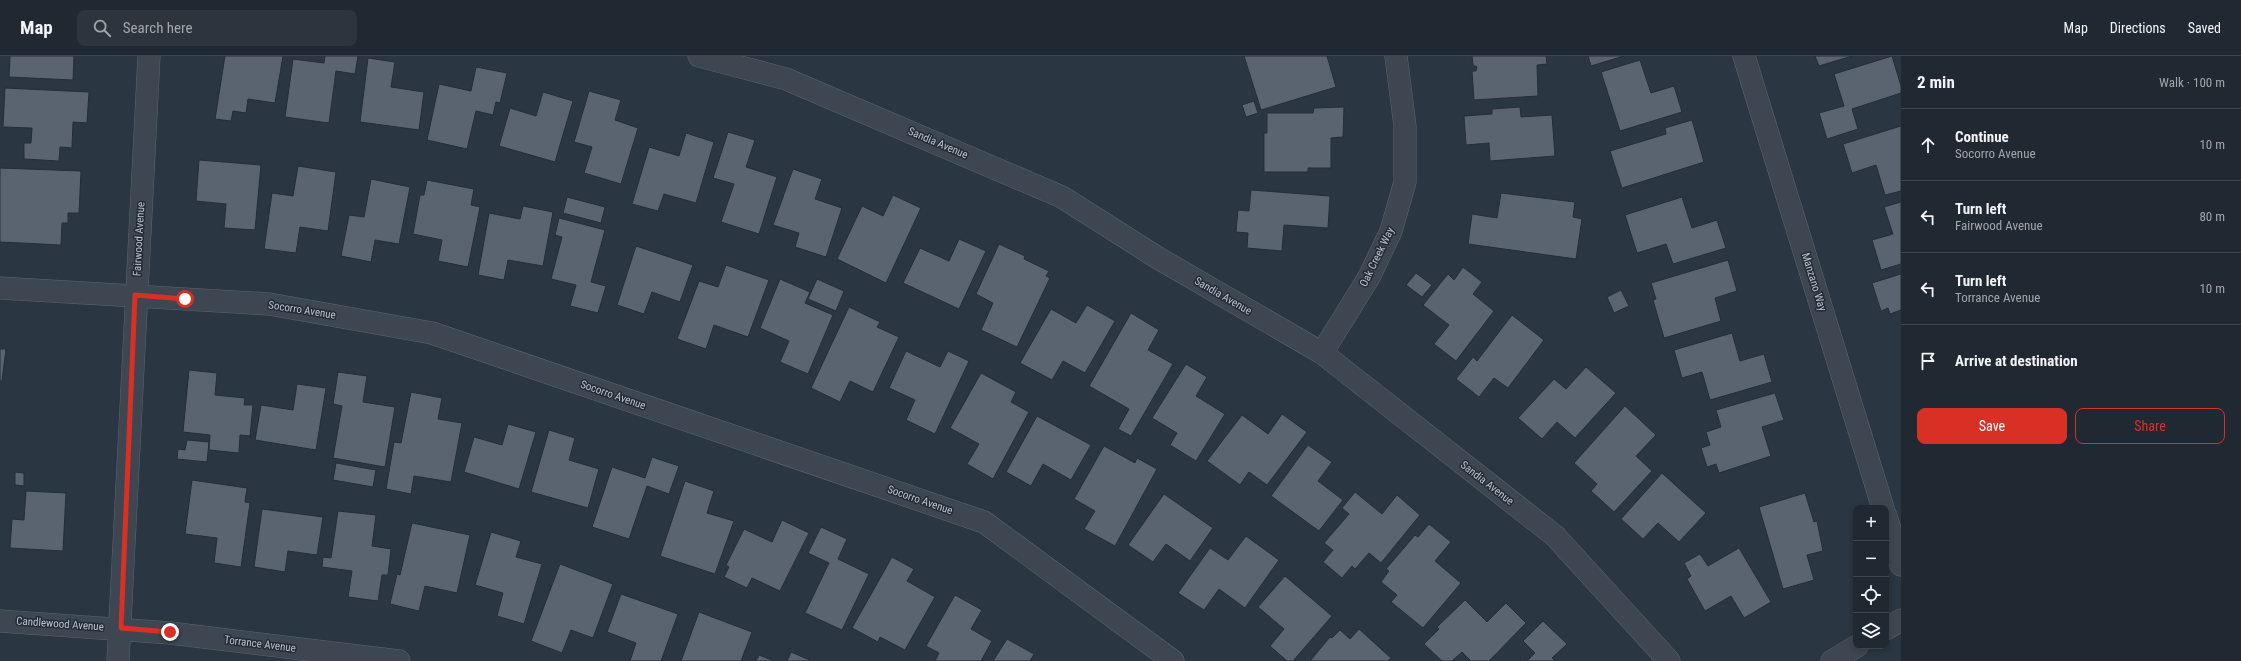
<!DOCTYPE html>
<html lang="en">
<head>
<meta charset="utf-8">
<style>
  :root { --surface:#202831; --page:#2d343d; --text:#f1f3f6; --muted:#a2a6ab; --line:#3d444d; --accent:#d93025 }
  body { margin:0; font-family:"Roboto Condensed",sans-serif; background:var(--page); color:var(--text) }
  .controls { position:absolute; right:12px; bottom:12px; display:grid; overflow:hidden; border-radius:8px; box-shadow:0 2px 6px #0003 }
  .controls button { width:36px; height:36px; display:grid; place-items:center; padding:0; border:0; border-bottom:1px solid var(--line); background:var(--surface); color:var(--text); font:20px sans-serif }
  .stop { position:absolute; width:12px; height:12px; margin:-9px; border:3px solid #d93025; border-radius:50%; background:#fff }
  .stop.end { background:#d93025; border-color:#fff; box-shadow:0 1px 4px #0008 }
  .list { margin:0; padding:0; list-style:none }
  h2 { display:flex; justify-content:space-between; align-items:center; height:52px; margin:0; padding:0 16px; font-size:17px }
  h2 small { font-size:13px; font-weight:400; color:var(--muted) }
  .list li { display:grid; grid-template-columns:26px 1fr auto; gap:12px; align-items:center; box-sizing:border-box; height:72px; padding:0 16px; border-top:1px solid var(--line) }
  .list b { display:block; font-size:15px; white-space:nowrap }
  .list p { margin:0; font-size:13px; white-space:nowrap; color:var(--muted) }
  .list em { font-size:13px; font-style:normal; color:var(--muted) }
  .actions { display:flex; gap:8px; padding:12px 16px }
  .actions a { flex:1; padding:9px 0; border:1px solid var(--accent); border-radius:8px; text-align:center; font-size:14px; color:var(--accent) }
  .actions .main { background:var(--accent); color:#fff }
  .icon { flex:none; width:22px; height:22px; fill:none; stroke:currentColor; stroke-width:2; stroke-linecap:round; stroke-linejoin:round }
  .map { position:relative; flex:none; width:1901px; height:605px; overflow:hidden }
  header { display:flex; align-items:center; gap:24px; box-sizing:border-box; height:56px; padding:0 20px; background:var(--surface); border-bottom:1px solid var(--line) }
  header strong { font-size:19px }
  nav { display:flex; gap:22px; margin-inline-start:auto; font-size:14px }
  .search { width:280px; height:36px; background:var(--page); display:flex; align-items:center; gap:10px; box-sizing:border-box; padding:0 14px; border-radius:8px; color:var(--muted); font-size:15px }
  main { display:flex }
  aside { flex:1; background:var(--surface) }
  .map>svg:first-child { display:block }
  .building { fill:#596470; stroke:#252e38 }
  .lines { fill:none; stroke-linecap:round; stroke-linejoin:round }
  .minor-casing { stroke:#5c656e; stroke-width:23 }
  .minor { stroke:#3e4751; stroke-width:22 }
  .route { stroke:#d93025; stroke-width:5 }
  .labels { text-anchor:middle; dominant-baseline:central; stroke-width:3; stroke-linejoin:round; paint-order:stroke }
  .street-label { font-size:11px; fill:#bbc2cb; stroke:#232c36 }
</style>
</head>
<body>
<header>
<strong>Map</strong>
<div class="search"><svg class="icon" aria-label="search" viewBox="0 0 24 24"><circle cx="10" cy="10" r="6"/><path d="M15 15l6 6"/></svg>Search here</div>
<nav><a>Map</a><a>Directions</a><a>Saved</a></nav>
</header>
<main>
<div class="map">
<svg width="1901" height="605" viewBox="0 0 1901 605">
  <rect width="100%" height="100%" fill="#2a3641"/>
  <g class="building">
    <polygon points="10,0 74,0 73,24 9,21"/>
    <polygon points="225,0 283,0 275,47 248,43 246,57 233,55 231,65 215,63"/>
    <polygon points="325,0 358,0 355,18 336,15 329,67 285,61 293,3 324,7"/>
    <polygon points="1244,0 1327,0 1336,31 1261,54"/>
    <polygon points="1472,0 1546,0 1547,8 1537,9 1538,40 1474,44 1472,15 1476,15 1477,11 1473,9"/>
    <polygon points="1588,0 1624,0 1591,10"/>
    <polygon points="1815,0 1852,0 1819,10"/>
    <polygon points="1892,0 1901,30 1901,37 1852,53 1858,73 1827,83 1819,57 1844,50 1834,18"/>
    <polygon points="368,2 395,6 391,31 424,36 419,74 360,66"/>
    <polygon points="1640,4 1651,37 1674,30 1682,56 1620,75 1601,16"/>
    <polygon points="476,11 507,17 500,47 496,46 493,59 476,55 467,93 427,84 439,28 471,35"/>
    <polygon points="5,32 89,36 87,67 73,66 72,92 60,91 59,105 24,103 24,87 31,87 32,72 3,71"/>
    <polygon points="589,35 621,44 615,64 638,72 621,128 584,117 592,91 574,86"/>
    <polygon points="543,36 573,45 555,106 499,90 510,52 536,60"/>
    <polygon points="1254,45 1258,57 1246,61 1242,49"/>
    <polygon points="1344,51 1343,81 1331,82 1331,112 1308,112 1308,116 1264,116 1264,77 1267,77 1267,57 1313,57 1314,52"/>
    <polygon points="1520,51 1521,61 1552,59 1555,100 1490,105 1489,87 1466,89 1464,60 1492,58 1492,53"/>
    <polygon points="1692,64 1704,106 1622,132 1610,95 1666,78 1665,72"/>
    <polygon points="1901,70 1901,135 1885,139 1876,109 1852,117 1843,88"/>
    <polygon points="728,76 755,84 746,111 777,121 759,178 721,166 734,128 713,122"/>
    <polygon points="686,77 714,86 696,147 664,138 658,155 632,148 649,91 679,100"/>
    <polygon points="199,104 261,109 255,174 224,172 226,148 196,145"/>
    <polygon points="298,110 336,116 328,175 300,171 296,197 264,193 272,137 293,140"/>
    <polygon points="0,112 81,115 79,157 68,157 68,167 62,167 61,189 0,186"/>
    <polygon points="793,113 822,123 815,143 842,152 826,201 795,191 799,177 773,169"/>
    <polygon points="371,123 410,131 399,188 375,184 371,206 341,200 349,159 364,161"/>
    <polygon points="427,124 474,133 471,149 480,151 468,211 438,205 442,184 413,178 420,139 424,139"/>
    <polygon points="1251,134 1330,140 1328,172 1284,169 1282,195 1247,192 1248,177 1236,176 1238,154 1249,155"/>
    <polygon points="1501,137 1575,146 1573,161 1582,163 1576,203 1468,188 1472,158 1497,162"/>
    <polygon points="893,139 921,152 886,227 837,203 862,150 883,160"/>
    <polygon points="567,141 605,151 601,167 563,157"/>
    <polygon points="1682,141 1692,172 1717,164 1726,192 1673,208 1666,188 1637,197 1625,159"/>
    <polygon points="1901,146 1901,208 1881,214 1872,184 1893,178 1884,151"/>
    <polygon points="523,150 553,156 543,210 508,204 504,224 478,219 489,157 520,163"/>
    <polygon points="559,162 605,174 591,226 606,230 598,257 570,250 576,229 551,223 562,181 555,179"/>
    <polygon points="959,183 986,195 959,253 903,227 920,192 949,205"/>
    <polygon points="999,188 1025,200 1024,203 1049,215 1046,220 1050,222 1017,291 981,274 993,247 976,238"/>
    <polygon points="636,190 693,209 680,246 652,236 644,258 617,249"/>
    <polygon points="1728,204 1737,235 1715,242 1721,265 1664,282 1653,244 1656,243 1651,227"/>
    <polygon points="726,209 769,224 748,281 714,269 706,293 677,283 699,225 718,231"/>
    <polygon points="1463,211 1482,226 1473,238 1494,255 1456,305 1434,288 1449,269 1423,249 1448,218 1454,224"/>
    <polygon points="1416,217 1432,229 1422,241 1406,229"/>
    <polygon points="1901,218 1901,254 1890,258 1888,252 1881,255 1872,227"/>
    <polygon points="780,223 810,236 805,247 833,259 808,318 780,306 789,285 760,272"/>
    <polygon points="817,223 844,235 836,255 808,243"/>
    <polygon points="1621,234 1629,250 1614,257 1607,241"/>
    <polygon points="1087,249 1115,265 1085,317 1063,305 1052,324 1020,307 1051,253 1076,267"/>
    <polygon points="849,251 880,266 877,271 899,281 873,336 850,325 840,346 811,332"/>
    <polygon points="1131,257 1159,274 1148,294 1173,308 1131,380 1118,373 1129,353 1089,330"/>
    <polygon points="1512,259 1544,284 1508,332 1494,322 1479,341 1456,323 1473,301 1477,305"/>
    <polygon points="1732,277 1740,305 1764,298 1772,326 1710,344 1702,316 1682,322 1674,294"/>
    <polygon points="0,293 6,293 2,325 0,325"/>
    <polygon points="906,295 940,311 948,295 969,305 935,378 906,364 915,344 889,332"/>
    <polygon points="1186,308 1207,321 1196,340 1225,358 1196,405 1170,389 1177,377 1152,362"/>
    <polygon points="1586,311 1616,337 1575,382 1557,366 1542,383 1518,362 1554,323 1566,333"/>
    <polygon points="189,314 217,317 215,339 245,342 244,349 253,349 250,380 240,379 239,397 209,394 210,379 183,376"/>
    <polygon points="338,316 367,320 363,346 395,351 385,411 333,402 342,350 333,348"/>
    <polygon points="981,317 1016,336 1011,346 1029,356 993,423 967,408 979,388 950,372"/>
    <polygon points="297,328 326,332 316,394 255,384 261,349 293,354"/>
    <polygon points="411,336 442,342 438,363 462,367 451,426 414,420 411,438 386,433 394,386 401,387"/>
    <polygon points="1775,337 1784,364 1762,371 1771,400 1719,417 1716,408 1707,411 1701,392 1710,389 1706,376 1721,371 1716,354"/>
    <polygon points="1625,350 1656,379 1636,400 1652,415 1614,456 1591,435 1597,428 1574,407"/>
    <polygon points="1282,358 1307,376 1267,429 1249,416 1240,429 1207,405 1242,359 1268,378"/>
    <polygon points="1037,360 1091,389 1071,424 1043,408 1031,430 1006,416"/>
    <polygon points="508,368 536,376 519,433 464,416 474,381 502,389"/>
    <polygon points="549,374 575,382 569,404 599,413 588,452 531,436"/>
    <polygon points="187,384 209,386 207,406 177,403 178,393 185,394"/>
    <polygon points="1308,389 1332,406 1318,425 1343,444 1319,475 1271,440"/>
    <polygon points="1104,390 1135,407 1137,402 1157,413 1115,490 1084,473 1095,455 1074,443"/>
    <polygon points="652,401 679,410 669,438 647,430 629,483 592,471 612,411 645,422"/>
    <polygon points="336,407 376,414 373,431 333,424"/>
    <polygon points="15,416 24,417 24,430 15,429"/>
    <polygon points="1662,417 1706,457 1679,486 1658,467 1643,483 1621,463"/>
    <polygon points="192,424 247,432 245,446 250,447 241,511 214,507 217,482 185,478"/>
    <polygon points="685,425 714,435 707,457 734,465 715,518 660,500"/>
    <polygon points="26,435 66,437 63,495 10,492 12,463 24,464"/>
    <polygon points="1355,436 1382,458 1397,439 1420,459 1381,507 1369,497 1355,513 1352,510 1342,522 1323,506 1333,494 1324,487 1349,458 1342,452"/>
    <polygon points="1805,437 1814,466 1817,465 1823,495 1807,499 1814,524 1783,533 1759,451"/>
    <polygon points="1164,438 1213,472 1190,505 1166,488 1153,506 1128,489"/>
    <polygon points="262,453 323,461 317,499 288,495 285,516 254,511"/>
    <polygon points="338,455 376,459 372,490 391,493 388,519 382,519 378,545 348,541 352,515 322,511 323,501 331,502"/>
    <polygon points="782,464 809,477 780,535 752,522 747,532 724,521 729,511 726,509 744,473 772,486"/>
    <polygon points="412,467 470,479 457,537 425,530 419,555 390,548 397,518 400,519"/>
    <polygon points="1429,468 1451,486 1435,505 1461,527 1423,572 1391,546 1397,539 1381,526 1389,515 1386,513 1415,479 1418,481"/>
    <polygon points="821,471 847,483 838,503 869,518 842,574 805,557 829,507 808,497"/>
    <polygon points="491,476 521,485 516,501 542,508 524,568 497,560 503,537 475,529"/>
    <polygon points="1246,480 1279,504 1245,552 1219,533 1204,554 1178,537 1210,492 1228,504"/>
    <polygon points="1739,492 1771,546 1744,562 1731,540 1705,555 1687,523 1691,520 1684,507 1700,498 1708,510"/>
    <polygon points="892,501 914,513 907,525 935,541 905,594 880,581 878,586 852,572"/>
    <polygon points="560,508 613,528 593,582 571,574 562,597 531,585"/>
    <polygon points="1285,520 1332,560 1293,605 1287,605 1270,590 1284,573 1258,551"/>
    <polygon points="621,538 678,558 661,605 630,605 636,587 607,576"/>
    <polygon points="955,539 982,554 971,573 992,585 981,605 935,605 939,597 926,590"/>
    <polygon points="1465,544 1487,566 1506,547 1526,567 1489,605 1471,605 1462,596 1452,605 1442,605 1424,588 1439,573 1437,571"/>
    <polygon points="699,556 752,576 741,605 681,605"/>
    <polygon points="1543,565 1567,588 1552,602 1555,605 1527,605 1535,597 1523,585"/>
    <polygon points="1359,573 1391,602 1388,605 1310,605 1330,581 1332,582 1340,574 1350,583"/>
    <polygon points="1007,583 1034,598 1030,605 993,605"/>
    <polygon points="791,596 812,605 787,605"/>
    <polygon points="759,599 774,605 756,605"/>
  </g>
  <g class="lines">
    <g class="minor-casing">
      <g id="minor">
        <polyline points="699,0 786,23 1062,141 1158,202 1322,297 1555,480 1669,605"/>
        <polyline points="1744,0 1883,452"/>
        <polyline points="0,232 269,248 432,277 984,466 1173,605"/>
        <polyline points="1322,297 1369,221 1391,175 1405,126 1405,70 1396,0"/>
        <polyline points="1886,460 1901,509"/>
        <polyline points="0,565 170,577 399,605"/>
        <polyline points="1886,573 1901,564"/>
        <polyline points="118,605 149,0"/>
        <polyline points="1832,605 1857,590"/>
      </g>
    </g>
    <use href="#minor" class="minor"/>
  </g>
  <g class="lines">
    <polyline class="route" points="170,576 121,572 135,239 185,243"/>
  </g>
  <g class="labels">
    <g class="street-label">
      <text transform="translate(938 87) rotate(23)">Sandia Avenue</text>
      <text transform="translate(139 183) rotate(-87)">Fairwood Avenue</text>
      <text transform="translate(1377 201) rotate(-64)">Oak Creek Way</text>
      <text transform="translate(1814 226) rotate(73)">Manzano Way</text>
      <text transform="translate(1223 240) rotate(30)">Sandia Avenue</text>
      <text transform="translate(302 254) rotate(9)">Socorro Avenue</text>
      <text transform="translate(613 339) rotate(19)">Socorro Avenue</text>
      <text transform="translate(1487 427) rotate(38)">Sandia Avenue</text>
      <text transform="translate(920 444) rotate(19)">Socorro Avenue</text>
      <text transform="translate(60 568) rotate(4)">Candlewood Avenue</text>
      <text transform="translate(260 588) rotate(7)">Torrance Avenue</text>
    </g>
  </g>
</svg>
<div class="controls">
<button>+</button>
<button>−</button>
<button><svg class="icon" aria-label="locate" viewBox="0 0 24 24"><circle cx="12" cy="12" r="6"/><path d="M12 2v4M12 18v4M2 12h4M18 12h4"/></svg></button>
<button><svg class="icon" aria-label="layers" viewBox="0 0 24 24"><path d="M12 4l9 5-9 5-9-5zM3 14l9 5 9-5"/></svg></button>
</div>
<div class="stop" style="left:185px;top:243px"></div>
<div class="stop end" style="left:170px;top:576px"></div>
</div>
<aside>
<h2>2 min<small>Walk · 100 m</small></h2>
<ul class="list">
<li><svg class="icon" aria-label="ahead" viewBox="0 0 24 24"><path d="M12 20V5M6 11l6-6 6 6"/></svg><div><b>Continue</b><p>Socorro Avenue</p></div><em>10 m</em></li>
<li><svg class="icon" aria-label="left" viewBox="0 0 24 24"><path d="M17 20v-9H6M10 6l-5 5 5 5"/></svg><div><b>Turn left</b><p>Fairwood Avenue</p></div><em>80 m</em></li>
<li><svg class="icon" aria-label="left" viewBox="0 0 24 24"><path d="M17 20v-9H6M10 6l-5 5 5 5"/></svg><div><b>Turn left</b><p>Torrance Avenue</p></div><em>10 m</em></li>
<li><svg class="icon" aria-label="arrive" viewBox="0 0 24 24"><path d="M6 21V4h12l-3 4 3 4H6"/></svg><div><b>Arrive at destination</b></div></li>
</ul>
<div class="actions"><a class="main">Save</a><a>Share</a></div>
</aside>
</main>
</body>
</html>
